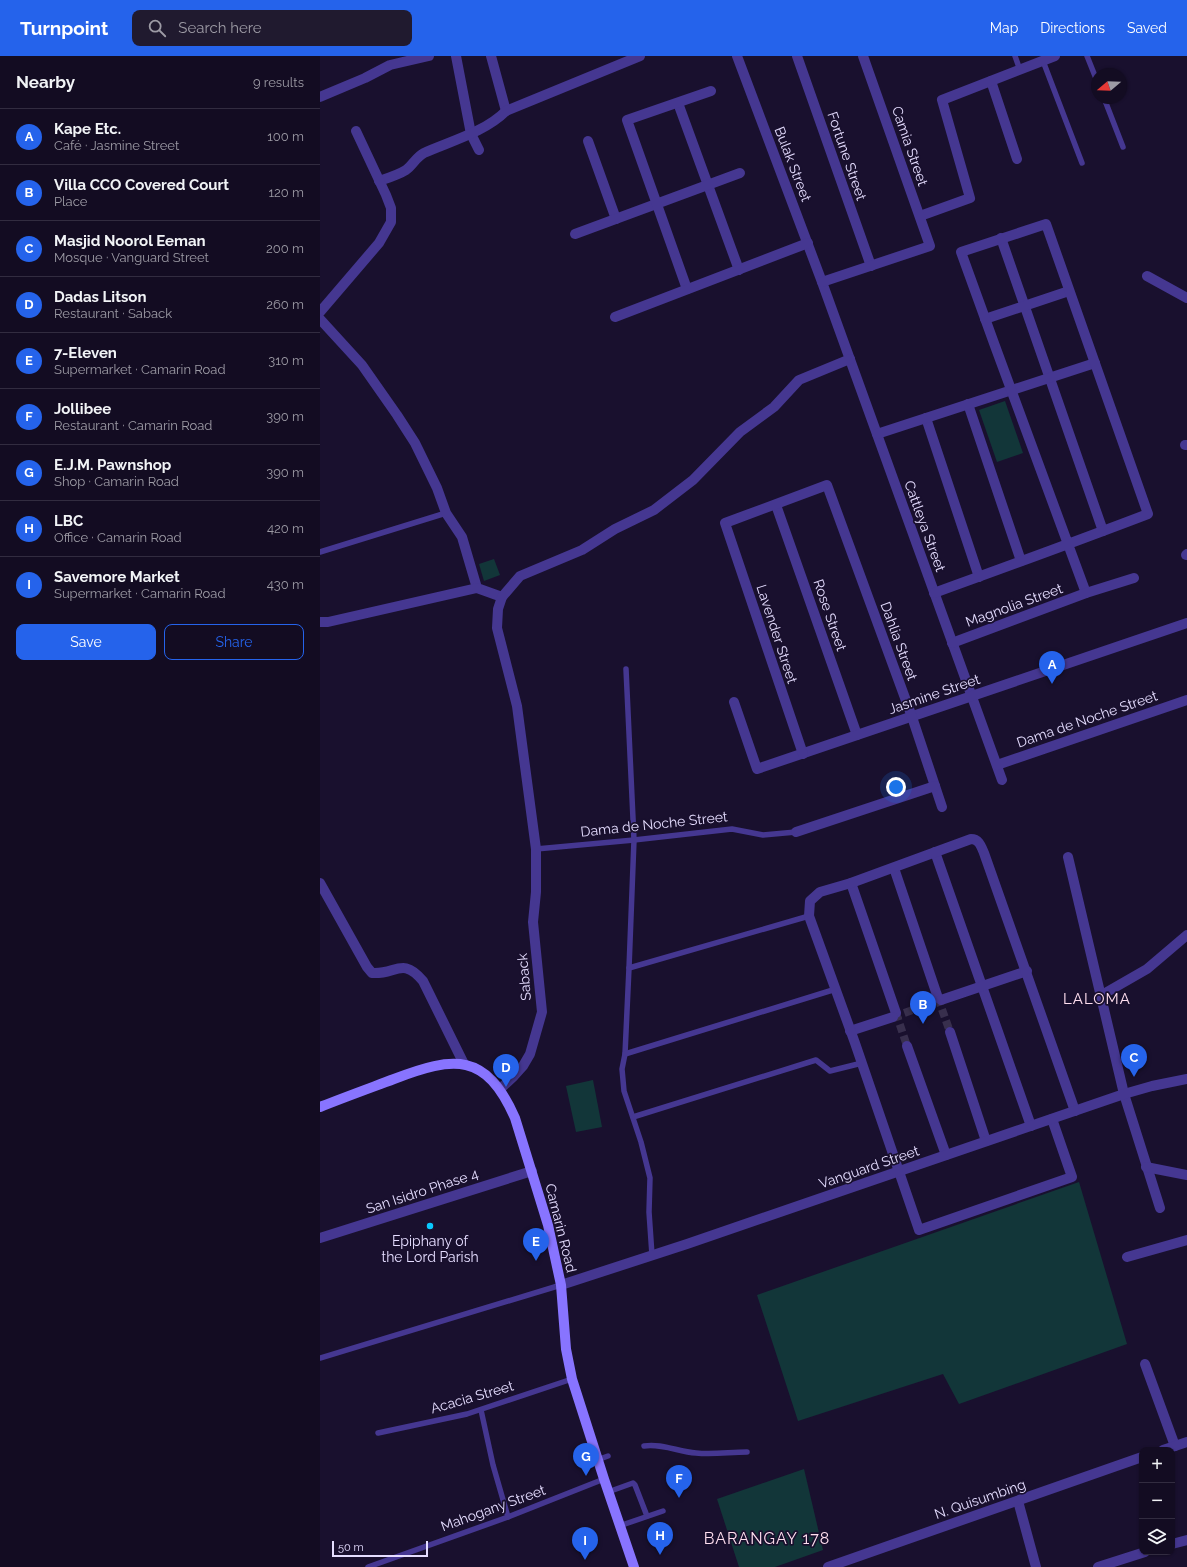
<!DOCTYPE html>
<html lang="en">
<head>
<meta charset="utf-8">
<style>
  :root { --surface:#130c22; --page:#201a2f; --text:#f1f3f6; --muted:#9d9ba5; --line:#322c40; --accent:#2563eb }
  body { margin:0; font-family:Raleway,sans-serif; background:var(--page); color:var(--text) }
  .controls { position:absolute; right:12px; bottom:12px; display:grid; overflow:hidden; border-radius:8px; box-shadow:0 1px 3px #0004 }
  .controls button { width:36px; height:36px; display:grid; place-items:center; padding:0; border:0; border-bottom:1px solid var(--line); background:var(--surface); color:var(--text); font:20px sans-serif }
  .compass { position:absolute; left:771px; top:12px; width:36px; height:36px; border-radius:50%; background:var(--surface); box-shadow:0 1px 3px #0004; rotate:251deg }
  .scale { position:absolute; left:12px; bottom:10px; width:96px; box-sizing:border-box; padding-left:4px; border:2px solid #e5ddff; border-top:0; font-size:11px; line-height:14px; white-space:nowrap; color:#e5ddff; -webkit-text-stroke:3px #19102e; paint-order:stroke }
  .you { position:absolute; left:576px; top:731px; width:14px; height:14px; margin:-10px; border:3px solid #fff; border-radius:50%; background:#1a73e8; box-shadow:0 0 0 6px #1a73e833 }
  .badge { display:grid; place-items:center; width:26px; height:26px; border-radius:50%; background:var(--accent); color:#fff; font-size:13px; font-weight:700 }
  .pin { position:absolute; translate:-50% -33px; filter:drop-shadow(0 1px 2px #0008) }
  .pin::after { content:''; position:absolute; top:21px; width:14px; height:12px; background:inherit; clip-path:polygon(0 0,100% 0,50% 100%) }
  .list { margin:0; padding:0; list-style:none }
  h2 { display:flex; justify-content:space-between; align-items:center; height:52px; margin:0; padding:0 16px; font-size:17px }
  h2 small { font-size:13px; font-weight:400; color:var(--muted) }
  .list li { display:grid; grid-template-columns:26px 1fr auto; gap:12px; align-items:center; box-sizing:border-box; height:56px; padding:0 16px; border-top:1px solid var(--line) }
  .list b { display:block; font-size:15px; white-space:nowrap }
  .list p { margin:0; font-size:13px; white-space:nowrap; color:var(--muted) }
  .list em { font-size:13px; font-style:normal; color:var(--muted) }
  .actions { display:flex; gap:8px; padding:12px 16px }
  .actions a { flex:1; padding:9px 0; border:1px solid var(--accent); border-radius:8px; text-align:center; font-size:14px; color:var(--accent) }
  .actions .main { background:var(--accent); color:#fff }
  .icon { flex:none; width:22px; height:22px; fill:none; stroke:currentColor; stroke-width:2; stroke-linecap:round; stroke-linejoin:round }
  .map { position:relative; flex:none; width:867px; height:1511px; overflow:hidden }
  header { display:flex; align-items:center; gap:24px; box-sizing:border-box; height:56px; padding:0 20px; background:var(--accent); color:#fff }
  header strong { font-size:19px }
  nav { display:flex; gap:22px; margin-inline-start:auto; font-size:14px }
  .search { width:280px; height:36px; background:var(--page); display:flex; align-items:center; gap:10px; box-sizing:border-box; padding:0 14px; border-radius:8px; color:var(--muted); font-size:15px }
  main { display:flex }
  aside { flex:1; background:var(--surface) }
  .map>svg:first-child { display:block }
  .green { fill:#123639 }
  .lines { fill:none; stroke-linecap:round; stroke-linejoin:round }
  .pedestrian-tunnel { stroke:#382f4d; stroke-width:8; stroke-dasharray:8 4; stroke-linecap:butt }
  .service { stroke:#453791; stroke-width:5.5 }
  .minor { stroke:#453791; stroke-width:10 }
  .tertiary { stroke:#453791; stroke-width:10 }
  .secondary { stroke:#8874ff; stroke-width:10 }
  .poi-dot { fill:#09c9ff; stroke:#19102e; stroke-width:1.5 }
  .labels { text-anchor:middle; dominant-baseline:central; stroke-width:3.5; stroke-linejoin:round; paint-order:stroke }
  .street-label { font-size:14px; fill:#e5ddff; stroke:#19102e }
  .poi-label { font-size:14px; fill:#e5ddff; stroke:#19102e }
  .neighbourhood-label { font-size:15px; letter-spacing:1px; fill:#ffdfef; stroke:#19102e }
  .quarter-label { font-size:16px; letter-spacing:1px; fill:#ffdfef; stroke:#19102e }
</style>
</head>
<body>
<header>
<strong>Turnpoint</strong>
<div class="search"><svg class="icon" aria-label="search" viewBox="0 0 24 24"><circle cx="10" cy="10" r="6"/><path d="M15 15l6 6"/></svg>Search here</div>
<nav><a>Map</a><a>Directions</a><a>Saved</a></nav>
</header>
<main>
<aside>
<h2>Nearby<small>9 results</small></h2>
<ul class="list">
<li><span class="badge">A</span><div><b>Kape Etc.</b><p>Café · Jasmine Street</p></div><em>100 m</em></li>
<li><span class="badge">B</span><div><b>Villa CCO Covered Court</b><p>Place</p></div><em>120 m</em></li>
<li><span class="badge">C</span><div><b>Masjid Noorol Eeman</b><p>Mosque · Vanguard Street</p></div><em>200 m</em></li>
<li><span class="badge">D</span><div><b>Dadas Litson</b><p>Restaurant · Saback</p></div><em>260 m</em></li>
<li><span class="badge">E</span><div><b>7-Eleven</b><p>Supermarket · Camarin Road</p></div><em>310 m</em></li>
<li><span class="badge">F</span><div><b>Jollibee</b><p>Restaurant · Camarin Road</p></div><em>390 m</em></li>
<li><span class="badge">G</span><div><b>E.J.M. Pawnshop</b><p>Shop · Camarin Road</p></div><em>390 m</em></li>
<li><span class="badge">H</span><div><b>LBC</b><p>Office · Camarin Road</p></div><em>420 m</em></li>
<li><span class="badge">I</span><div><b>Savemore Market</b><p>Supermarket · Camarin Road</p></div><em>430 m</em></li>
</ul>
<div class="actions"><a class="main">Save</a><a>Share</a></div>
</aside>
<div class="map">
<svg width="867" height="1511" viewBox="0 0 867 1511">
  <rect width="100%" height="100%" fill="#19102e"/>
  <g class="green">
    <polygon points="685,345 703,397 677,406 659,354"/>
    <polygon points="174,503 180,519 164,525 159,508"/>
    <polygon points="273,1024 282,1071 256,1076 246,1030"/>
    <polygon points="759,1126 807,1288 639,1348 623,1318 478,1365 437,1239"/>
    <polygon points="484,1413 503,1494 455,1511 419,1511 397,1443"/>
  </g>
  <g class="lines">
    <g class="pedestrian-tunnel">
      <polyline points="618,942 630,976"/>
      <polyline points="576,957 587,990"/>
      <polyline points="573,961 621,944"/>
    </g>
    <g class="service">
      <polyline points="695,0 700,14"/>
      <polyline points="767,0 777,25"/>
      <polyline points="723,5 762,107"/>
      <polyline points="784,42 803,91"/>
      <polyline points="0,496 126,457"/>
      <polyline points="306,613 314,784 309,912 305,998 302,1013 304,1035 321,1086 330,1122 329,1156 332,1199"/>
      <polyline points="216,793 314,784 412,773 443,779 476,776"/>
      <polyline points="309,912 489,860"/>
      <polyline points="305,998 516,933"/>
      <polyline points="313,1061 496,1004 510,1015 542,1007"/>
      <polyline points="0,1302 241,1229"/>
      <polyline points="161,1354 173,1409 188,1461"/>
      <polyline points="58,1377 147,1358 252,1323"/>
      <path d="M324,1390C341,1387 359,1396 376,1397C393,1399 410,1396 427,1396"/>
      <polyline points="277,1404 288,1400"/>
      <polyline points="288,1436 313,1427 315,1429 327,1460"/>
      <polyline points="299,1470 343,1455"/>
      <polyline points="48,1511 188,1461 284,1423"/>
    </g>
    <g class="minor">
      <polyline points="136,0 151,78 159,94"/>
      <polyline points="171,0 186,55"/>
      <polyline points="417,0 502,226 682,724"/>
      <polyline points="477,0 551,210"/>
      <polyline points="671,25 697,103"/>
      <polyline points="0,41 45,22 70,9 109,0"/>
      <polyline points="358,47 419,214"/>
      <polyline points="268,85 296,163"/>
      <path d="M59,125C68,122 78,119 86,114C93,109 96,101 104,97C131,85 165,76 186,55L320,0"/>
      <polyline points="600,160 650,142 622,44 735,0"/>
      <polyline points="255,178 420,117"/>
      <polyline points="681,182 783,475"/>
      <polyline points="827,220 867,242"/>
      <polyline points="502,226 610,190 543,0"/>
      <polyline points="367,233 307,64 391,35"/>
      <polyline points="0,256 59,187 71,166 71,152 66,139 36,75"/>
      <polyline points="295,261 488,187"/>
      <polyline points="0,263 42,309 77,359 95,387 117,432 126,457 142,481 157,532 182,541"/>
      <polyline points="665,263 749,235"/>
      <polyline points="648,348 701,505"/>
      <polyline points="606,362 659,521"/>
      <polyline points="557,378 775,307"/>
      <polyline points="865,389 867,389"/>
      <polyline points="456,449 537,679"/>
      <polyline points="866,499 867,498"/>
      <path d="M614,537C686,511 757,485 828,458L726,168L641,196C682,310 724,424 766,537"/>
      <polyline points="0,566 8,566 157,532"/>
      <polyline points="632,587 766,537 814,522"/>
      <polyline points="414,646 437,713 867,567"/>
      <polyline points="483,698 405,467 507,429 592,661 622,751"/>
      <polyline points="677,709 867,644"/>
      <polyline points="476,776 615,730"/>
      <polyline points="615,796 711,1070"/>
      <polyline points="748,801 804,1038 840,1152"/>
      <polyline points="574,812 618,942"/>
      <path d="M0,827L47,911L52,917C76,919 82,900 103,925L144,1008"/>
      <polyline points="531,827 576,957"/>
      <polyline points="780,940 827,913 867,879"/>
      <polyline points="621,944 707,915"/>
      <polyline points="530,975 573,961"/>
      <polyline points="630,976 666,1085"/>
      <polyline points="587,990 626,1099"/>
      <polyline points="180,1033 194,1020 203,1010 210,998 222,956 213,866 216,836 216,793 197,650 177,572 178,553 182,541 200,520 262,494 295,473 334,454 373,424 420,376 454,351 479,324 530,303"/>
      <path d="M732,1063L752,1121L599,1174L535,987L489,860L490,845L500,836L531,827L651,783C659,783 661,790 664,797L755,1055"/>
      <polyline points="826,1111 867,1119"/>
      <polyline points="0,1182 212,1115"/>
      <polyline points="807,1201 867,1184"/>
      <polyline points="825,1308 855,1390"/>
      <polyline points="843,1394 867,1386"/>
      <polyline points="698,1445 716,1511"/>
      <polyline points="852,1488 867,1484"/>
      <polyline points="508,1511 822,1401"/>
      <polyline points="778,1511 825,1496"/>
    </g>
    <polyline class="tertiary" points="241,1229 367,1188 804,1038 832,1030 867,1023"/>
    <path class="secondary" d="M0,1051C25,1041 50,1032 74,1023C134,1000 166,996 195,1062L228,1169L241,1229L246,1293L252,1323L284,1423L314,1511"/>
  </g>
  <circle class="poi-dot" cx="110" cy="1170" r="4"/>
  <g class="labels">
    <g class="street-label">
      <text transform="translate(590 90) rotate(71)">Camia Street</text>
      <text transform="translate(527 100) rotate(71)">Fortune Street</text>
      <text transform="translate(473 108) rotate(69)">Bulak Street</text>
      <text transform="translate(605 470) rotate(70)">Cattleya Street</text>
      <text transform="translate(694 549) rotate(-20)">Magnolia Street</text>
      <text transform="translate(510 559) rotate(71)">Rose Street</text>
      <text transform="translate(457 578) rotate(72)">Lavender Street</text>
      <text transform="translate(579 585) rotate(70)">Dahlia Street</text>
      <text transform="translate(614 638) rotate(-19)">Jasmine Street</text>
      <text transform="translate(767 663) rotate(-19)">Dama de Noche Street</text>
      <text transform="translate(334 768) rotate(-6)">Dama de Noche Street</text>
      <text transform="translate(204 921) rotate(-95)">Saback</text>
      <text transform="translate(549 1111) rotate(-19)">Vanguard Street</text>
      <text transform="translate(102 1135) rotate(-18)">San Isidro Phase 4</text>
      <text transform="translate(241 1172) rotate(76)">Camarin Road</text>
      <text transform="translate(152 1341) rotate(-16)">Acacia Street</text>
      <text transform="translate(660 1443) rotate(-19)">N. Quisumbing</text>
      <text transform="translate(173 1452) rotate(-20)">Mahogany Street</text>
    </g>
    <g class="poi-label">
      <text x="110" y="1185">Epiphany of<tspan x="110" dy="16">the Lord Parish</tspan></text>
    </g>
    <g class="neighbourhood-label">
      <text x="777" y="943">LALOMA</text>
    </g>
    <g class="quarter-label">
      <text x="447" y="1482">BARANGAY 178</text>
    </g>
  </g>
</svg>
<div class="controls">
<button>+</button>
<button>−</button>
<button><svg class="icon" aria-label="layers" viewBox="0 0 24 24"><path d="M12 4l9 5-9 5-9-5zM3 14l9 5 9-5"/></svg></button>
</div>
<svg class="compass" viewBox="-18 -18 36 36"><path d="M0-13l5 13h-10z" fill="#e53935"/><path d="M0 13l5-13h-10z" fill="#9d9ba5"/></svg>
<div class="scale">50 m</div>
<div class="you"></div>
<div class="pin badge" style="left:732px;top:628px">A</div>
<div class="pin badge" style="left:603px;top:968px">B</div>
<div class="pin badge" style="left:814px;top:1021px">C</div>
<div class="pin badge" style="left:186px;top:1031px">D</div>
<div class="pin badge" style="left:216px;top:1205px">E</div>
<div class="pin badge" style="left:359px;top:1442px">F</div>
<div class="pin badge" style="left:266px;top:1420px">G</div>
<div class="pin badge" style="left:340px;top:1499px">H</div>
<div class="pin badge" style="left:265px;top:1504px">I</div>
</div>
</main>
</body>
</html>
